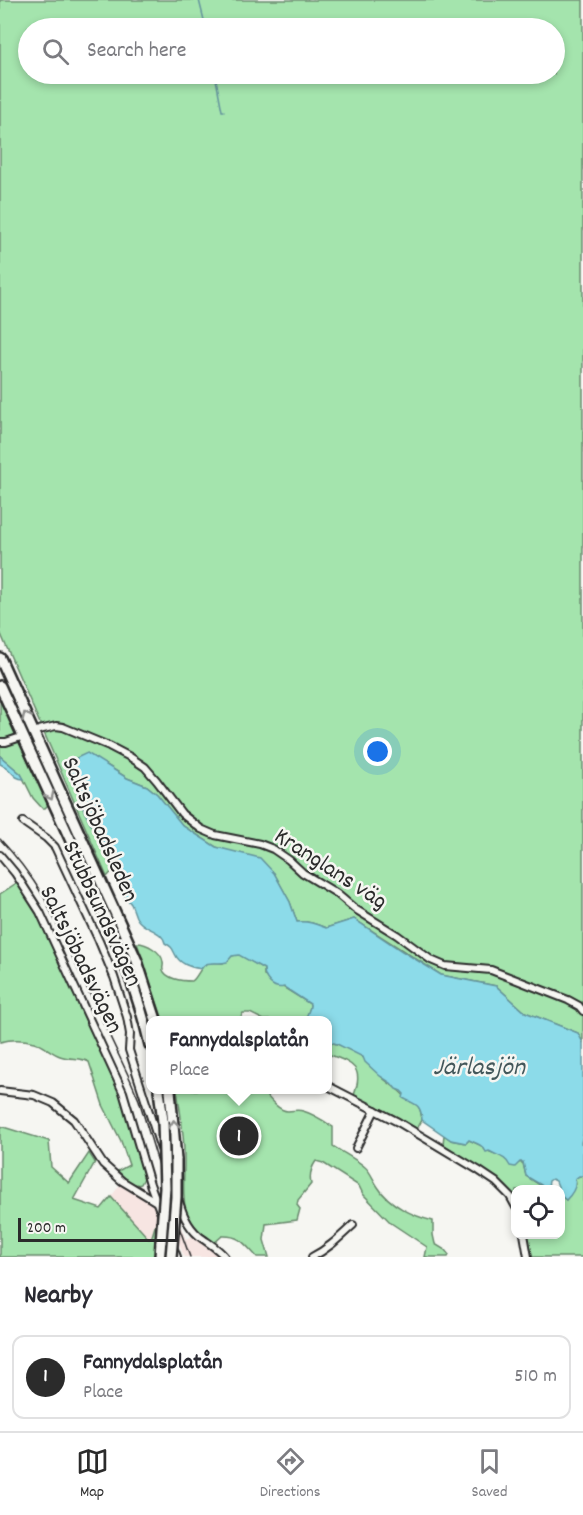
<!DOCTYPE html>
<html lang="en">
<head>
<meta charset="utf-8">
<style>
  :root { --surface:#fff; --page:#f7f7f7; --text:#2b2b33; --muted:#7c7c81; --line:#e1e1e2; --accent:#2b2b2b }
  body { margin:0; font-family:Dekko,sans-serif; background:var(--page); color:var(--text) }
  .controls { position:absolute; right:18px; bottom:18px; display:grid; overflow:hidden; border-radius:12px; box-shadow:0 3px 9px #0003 }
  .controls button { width:54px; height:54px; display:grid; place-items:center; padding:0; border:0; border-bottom:2px solid var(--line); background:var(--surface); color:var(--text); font:30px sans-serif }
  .scale { position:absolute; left:18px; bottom:15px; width:160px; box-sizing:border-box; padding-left:6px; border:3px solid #2b2b2b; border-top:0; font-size:16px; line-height:21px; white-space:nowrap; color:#2b2b2b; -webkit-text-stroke:4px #f6f6f2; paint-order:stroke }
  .you { position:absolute; left:378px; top:752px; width:21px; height:21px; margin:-15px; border:4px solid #fff; border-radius:50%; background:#1a73e8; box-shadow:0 0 0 9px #1a73e833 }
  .badge { display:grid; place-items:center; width:39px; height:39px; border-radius:50%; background:var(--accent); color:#fff; font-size:20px; font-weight:700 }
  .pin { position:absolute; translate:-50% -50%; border:3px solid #fff; box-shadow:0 2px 6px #0006 }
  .popup { position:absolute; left:146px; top:1016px; width:186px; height:78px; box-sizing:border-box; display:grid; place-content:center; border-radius:12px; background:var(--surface); filter:drop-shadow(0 2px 4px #0005); font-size:20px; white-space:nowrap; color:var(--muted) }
  .popup b { font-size:22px; color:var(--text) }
  .popup::after { content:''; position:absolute; left:50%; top:100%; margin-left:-12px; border:12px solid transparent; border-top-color:var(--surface) }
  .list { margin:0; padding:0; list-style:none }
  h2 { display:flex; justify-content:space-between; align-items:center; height:78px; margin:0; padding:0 24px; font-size:26px }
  h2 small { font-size:20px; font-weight:400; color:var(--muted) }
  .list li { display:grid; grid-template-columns:39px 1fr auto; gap:18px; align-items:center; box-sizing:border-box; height:84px; margin:0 12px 12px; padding:0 12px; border:2px solid var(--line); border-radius:12px }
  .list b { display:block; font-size:22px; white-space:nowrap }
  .list p { margin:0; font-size:20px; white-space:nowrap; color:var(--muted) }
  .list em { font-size:20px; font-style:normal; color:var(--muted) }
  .icon { flex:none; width:33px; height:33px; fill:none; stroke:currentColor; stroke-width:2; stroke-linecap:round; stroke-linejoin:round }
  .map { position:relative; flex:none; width:583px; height:1257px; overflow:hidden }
  .search { position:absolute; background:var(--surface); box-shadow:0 3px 9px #0003; left:18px; right:18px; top:18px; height:66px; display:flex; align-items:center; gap:15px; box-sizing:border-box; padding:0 21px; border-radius:33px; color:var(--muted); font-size:22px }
  .sheet { height:174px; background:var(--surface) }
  nav { display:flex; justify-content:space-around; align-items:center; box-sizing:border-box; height:84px; border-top:2px solid var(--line); background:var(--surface); font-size:16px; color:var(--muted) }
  nav a { display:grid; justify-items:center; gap:3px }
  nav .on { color:var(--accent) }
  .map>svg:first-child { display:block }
  .built { fill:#f7e5e2 }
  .green { fill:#a4e4ad; stroke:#68886c; stroke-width:1.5; fill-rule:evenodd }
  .water { fill:#8cdbe9; stroke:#65959d; stroke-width:1.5 }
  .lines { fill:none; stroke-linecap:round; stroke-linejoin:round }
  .stream { stroke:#65959d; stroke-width:1.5 }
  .minor-casing { stroke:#2b2b2b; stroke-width:10 }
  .highway-casing { stroke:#2b2b2b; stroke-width:14 }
  .minor { stroke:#f6f6f2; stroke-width:6 }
  .highway { stroke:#f6f6f2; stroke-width:9 }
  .rail { stroke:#2b2b2b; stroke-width:1.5 }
  .highway-bridge-casing { stroke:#2b2b2b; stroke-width:14; stroke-linecap:butt }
  .highway-bridge { stroke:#f6f6f2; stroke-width:9 }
  .oneway { stroke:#90908e }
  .labels { text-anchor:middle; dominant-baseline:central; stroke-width:5; stroke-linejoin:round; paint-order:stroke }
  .street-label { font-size:24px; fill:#2b2b2b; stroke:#f6f6f2 }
  .water-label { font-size:26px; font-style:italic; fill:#43575a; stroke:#f6f6f2 }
</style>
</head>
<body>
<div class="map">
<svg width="583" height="1257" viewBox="0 0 583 1257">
  <rect width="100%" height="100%" fill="#f6f6f2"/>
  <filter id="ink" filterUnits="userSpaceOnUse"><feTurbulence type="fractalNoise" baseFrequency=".0167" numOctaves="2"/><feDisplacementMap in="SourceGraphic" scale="12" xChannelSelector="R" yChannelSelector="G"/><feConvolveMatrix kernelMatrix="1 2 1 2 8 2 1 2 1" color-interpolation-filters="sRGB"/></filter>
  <g filter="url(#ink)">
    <g class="built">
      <polygon points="121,1183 157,1208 156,1223 152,1236 149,1239 111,1197"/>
      <polygon points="180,1225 186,1239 194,1235 221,1257 184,1257 179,1244"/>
    </g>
    <g class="green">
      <path d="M0,0H583V1043L578,1033L525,1012L496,986L441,975L354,919L326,928C316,924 309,921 297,922L290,902L274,873L231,852L216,847L183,826L157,794L147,786L127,778L105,764L68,762L85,813L112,848L115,868L107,877L0,632ZM28,28H554V74H28Z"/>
      <polygon points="0,698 16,734 4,739 0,738"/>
      <polygon points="19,740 48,805 45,808 42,808 33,798 21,774 0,756 0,745 7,745"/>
      <path d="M18,882L39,916L114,1078L125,1105L144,1178L141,1184C132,1187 124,1177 118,1171L129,1165L121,1141L103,1105L89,1062C80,1057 70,1060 60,1056C51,1053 44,1045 34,1042C23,1039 11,1039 0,1042V894Z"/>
      <path d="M137,943C147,943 162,952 163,962C164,967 161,968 164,972C170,980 183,981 192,981C198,977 201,964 208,963C212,962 219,963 223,963L232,956L239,954L264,969V975L268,980L283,987L310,1004C311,1010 306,1014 307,1020H264L250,1013H243L239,1020H227L222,1017L220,1020H163Z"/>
      <path d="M328,1037L330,1042C342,1045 356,1051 365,1059C372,1065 378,1074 385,1080C395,1087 402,1093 411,1102C420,1103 421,1113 422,1120L417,1129L394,1115L360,1099L354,1095C365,1066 351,1063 328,1054Z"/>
      <path d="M177,1090H262C268,1097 278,1111 288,1111C294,1111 297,1109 303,1111C314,1114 324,1121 333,1127V1146C343,1153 356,1159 365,1167C371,1172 373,1180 378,1187C389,1205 413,1216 433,1221V1235L435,1244L445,1250L449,1255L448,1257H425L427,1247L391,1223L363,1194L359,1186L323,1163L316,1161C311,1168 309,1175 311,1184L298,1200L297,1205L300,1209L297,1220L266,1224L264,1240L269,1257H257C245,1245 241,1235 222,1236L213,1244C205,1238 195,1233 190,1223C180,1202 185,1176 184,1154C184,1132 180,1111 177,1090Z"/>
      <polygon points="0,1126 49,1141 51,1167 69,1183 89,1153 95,1162 74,1200 101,1209 111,1197 149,1239 152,1236 156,1223 158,1233 154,1257 0,1257"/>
      <polygon points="444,1135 451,1140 466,1143 469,1140 482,1146 485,1150 503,1157 508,1161 523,1163 526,1176 543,1187 545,1189 516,1190 515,1197 506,1186 443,1144"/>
      <polygon points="579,1176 583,1176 583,1257 532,1257 527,1235 560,1234 561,1196 566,1200 576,1184 575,1179"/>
    </g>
    <g class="water">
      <path d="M87,753L127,778L147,786L157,794L183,826L216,847L260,858L274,873L290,902L297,922C309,921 316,924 326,928L354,919L402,951L441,975L496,986L525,1012L578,1033L583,1043V1134L581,1143L583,1144V1176H579L575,1179C577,1187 572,1194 566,1200L561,1196L560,1190L559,1189L556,1181L552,1179L549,1181L548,1187L545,1189L543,1186L526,1176L523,1162H520L515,1167L510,1166C506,1157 498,1156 489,1151L486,1152C483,1145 476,1143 469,1140L466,1143L451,1140L422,1120C421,1104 416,1105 403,1098L404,1094L401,1091L396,1089L391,1083L380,1076L365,1062L363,1057L337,1044L330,1042L328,1037V1020H306C306,1013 311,1010 310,1004L284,987C273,990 264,979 264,969L239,955L232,956L227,962C217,965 207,959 201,969C191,967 180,965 175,954C172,948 172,947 165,943C162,929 142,930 136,917C134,912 133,908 131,904C128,900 124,897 122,893C114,878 112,861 105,845C101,837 94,831 90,823C80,803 75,782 68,762Z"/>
      <path d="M0,756L21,774L24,779C15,779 13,773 7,768C5,766 2,765 0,764Z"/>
    </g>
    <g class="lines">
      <g class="stream">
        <polyline points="199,0 206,28"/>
        <polyline points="215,74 222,111 224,111"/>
      </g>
      <g class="minor-casing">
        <g id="minor">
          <polyline points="39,730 56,726 63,727 109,746 130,757 145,767 157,781 182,814 201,829 215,835 260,844 273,849 289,860 303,873 336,893 355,909 397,935 431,960 445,966 491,970 568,1000 579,1006 583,1011"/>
          <polyline points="0,742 6,742 18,738"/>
          <polyline points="23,822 46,838 55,847 99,941 114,977 127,1017 130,1034 129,1050 161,1149"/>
          <polyline points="0,855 15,873 40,912 123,1092 150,1184 177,1257"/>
          <polyline points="328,1086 398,1122 478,1170 496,1182 510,1196 516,1207"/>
          <polyline points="0,1091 34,1095 53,1103 74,1120 103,1164 122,1181 155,1201"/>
          <polyline points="356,1148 375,1110"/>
          <polyline points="166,1164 174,1186"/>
          <path d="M178,1198C182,1212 187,1226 199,1236C208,1243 218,1248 225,1257"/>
          <polyline points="524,1234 528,1257"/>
          <path d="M312,1257C328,1249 340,1237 353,1225"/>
        </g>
      </g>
      <g class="highway-casing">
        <g id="highway">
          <polyline points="0,658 137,961 156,1020"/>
          <path d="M0,686C27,746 55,805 82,865C109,924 136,982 150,1045"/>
          <polyline points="159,1090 163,1121"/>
          <polyline points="170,1090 176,1160"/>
          <polyline points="160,1257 161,1242"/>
        </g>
      </g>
      <use href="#minor" class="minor"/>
      <use href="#highway" class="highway"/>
      <path class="rail" d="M0,839C17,857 31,876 44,897L130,1079L139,1100L171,1205L190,1257"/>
      <g class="highway-bridge-casing">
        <g id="highway-bridge">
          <polyline points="161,1242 165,1188 163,1121"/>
          <polyline points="171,1257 176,1197 176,1160"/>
        </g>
      </g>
      <use href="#highway-bridge" class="highway-bridge"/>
    </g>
    <defs><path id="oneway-chevron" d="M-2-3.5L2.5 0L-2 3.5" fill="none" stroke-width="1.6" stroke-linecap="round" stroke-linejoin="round" transform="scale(1.5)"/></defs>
    <g class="oneway">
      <use href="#oneway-chevron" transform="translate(26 716) rotate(-114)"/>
      <use href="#oneway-chevron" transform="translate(50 796) rotate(65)"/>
      <use href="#oneway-chevron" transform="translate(174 1124) rotate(-95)"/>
    </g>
  </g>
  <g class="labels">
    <g class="street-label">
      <text transform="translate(99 830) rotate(66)">Saltsjöbadsleden</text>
      <text transform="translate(330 870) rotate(33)">Kranglans väg</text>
      <text transform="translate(101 914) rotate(65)">Stubbsundsvägen</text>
      <text transform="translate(80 960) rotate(64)">Saltsjöbadsvägen</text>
    </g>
    <g class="water-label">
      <text x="479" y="1068">Järlasjön</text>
    </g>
  </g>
</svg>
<div class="controls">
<button><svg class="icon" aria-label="locate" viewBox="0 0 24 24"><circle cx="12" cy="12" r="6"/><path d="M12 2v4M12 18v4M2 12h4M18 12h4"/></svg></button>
</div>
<div class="scale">200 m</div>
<div class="you"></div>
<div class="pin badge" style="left:239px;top:1136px">1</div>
<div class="popup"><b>Fannydalsplatån</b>Place</div>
<div class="search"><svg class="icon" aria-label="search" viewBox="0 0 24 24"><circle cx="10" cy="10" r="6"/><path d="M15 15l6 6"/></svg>Search here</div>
</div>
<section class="sheet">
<h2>Nearby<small></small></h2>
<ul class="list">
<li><span class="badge">1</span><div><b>Fannydalsplatån</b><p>Place</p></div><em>510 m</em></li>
</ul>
</section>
<nav>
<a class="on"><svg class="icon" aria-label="map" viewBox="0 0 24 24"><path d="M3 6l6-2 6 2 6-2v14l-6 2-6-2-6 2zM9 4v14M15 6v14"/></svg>Map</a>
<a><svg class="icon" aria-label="directions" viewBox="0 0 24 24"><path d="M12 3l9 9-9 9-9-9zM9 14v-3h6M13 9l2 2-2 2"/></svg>Directions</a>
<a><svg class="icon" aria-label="saved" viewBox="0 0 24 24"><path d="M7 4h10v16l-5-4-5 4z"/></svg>Saved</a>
</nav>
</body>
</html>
